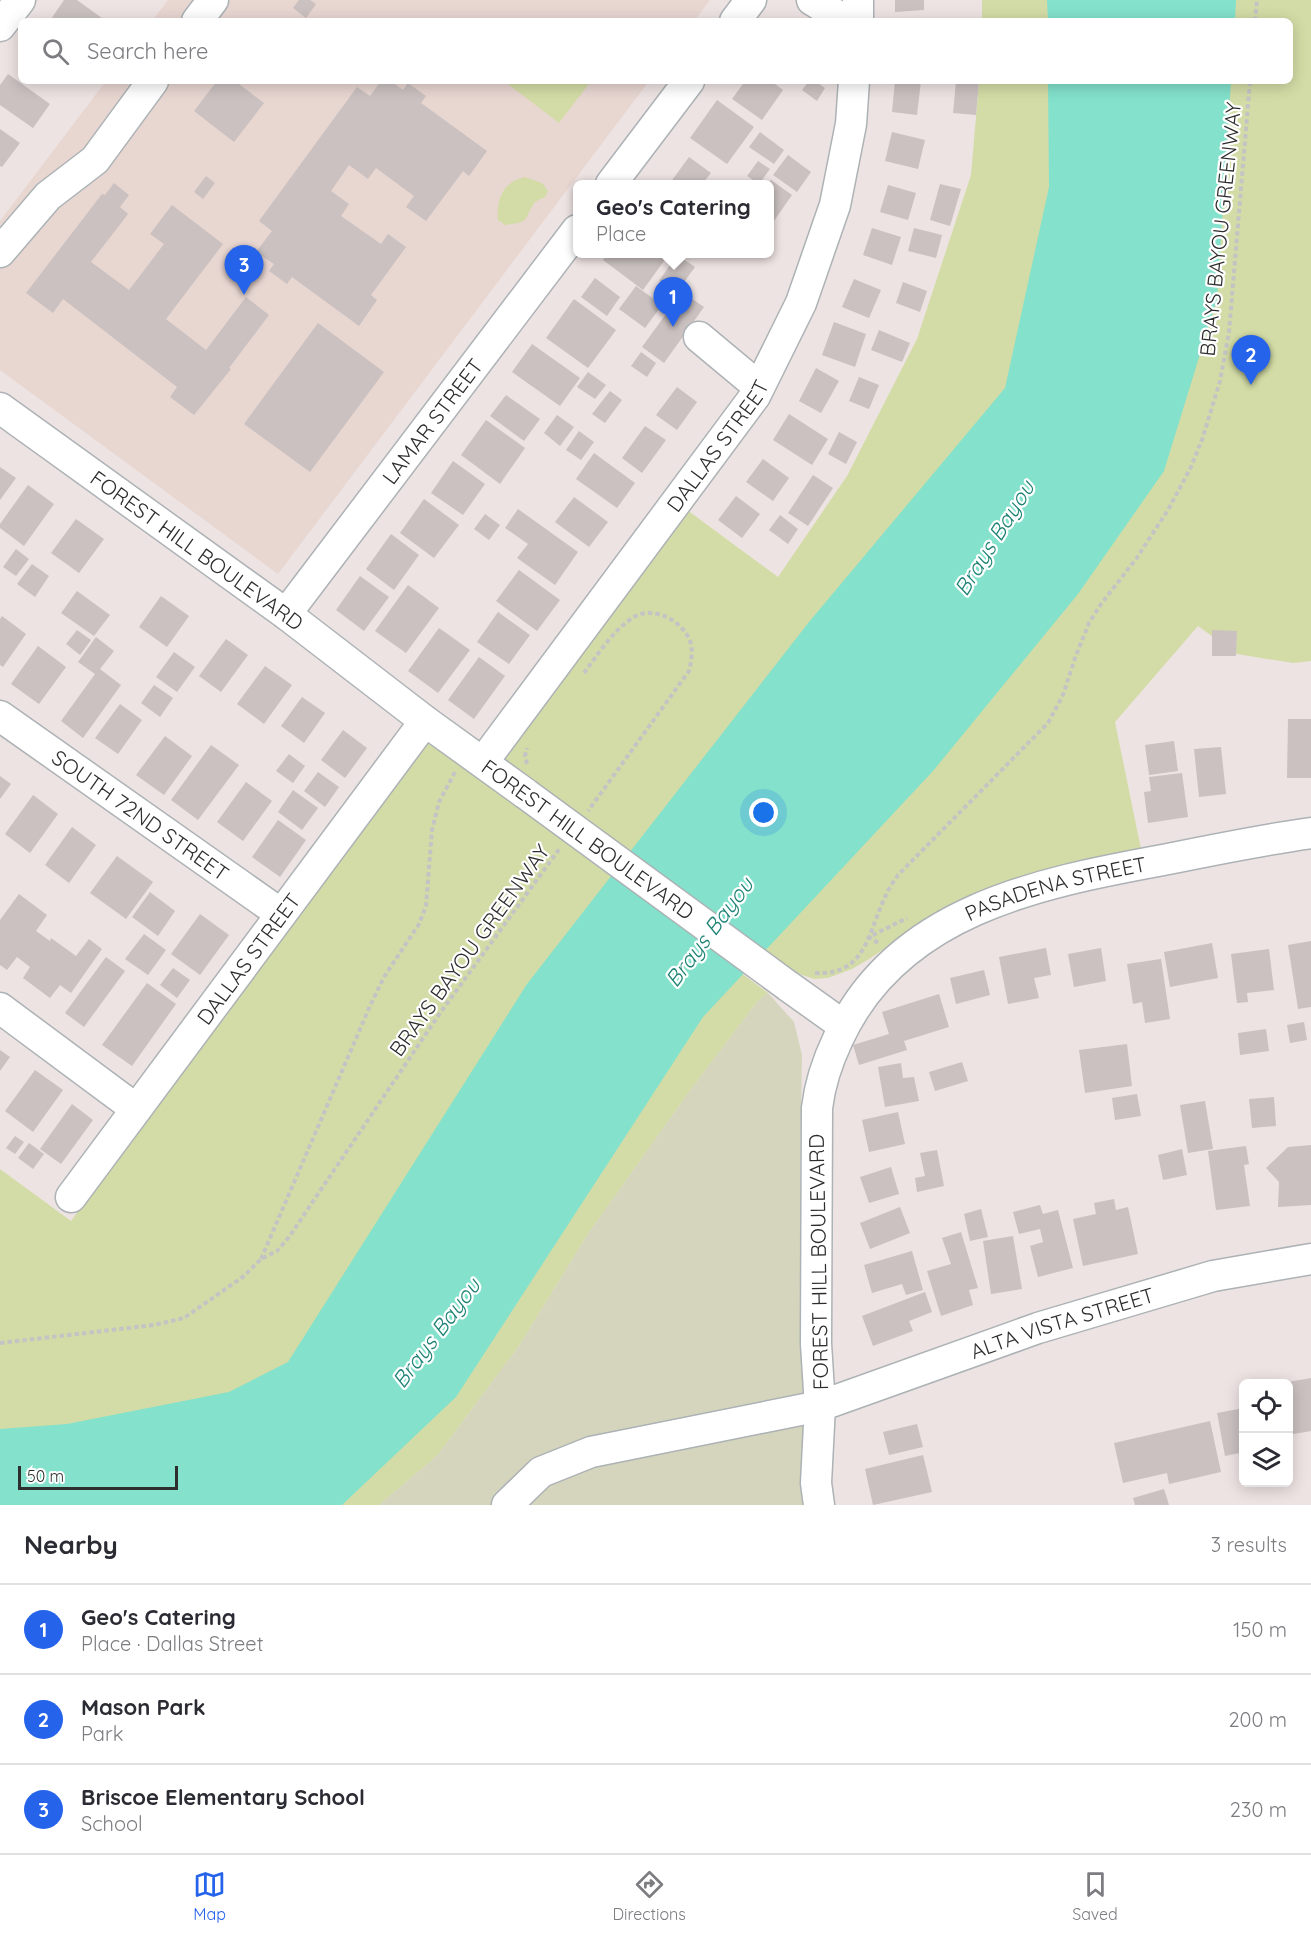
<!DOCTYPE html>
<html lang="en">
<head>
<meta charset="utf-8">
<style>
  :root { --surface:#fff; --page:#f7f7f7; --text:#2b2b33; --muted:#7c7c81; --line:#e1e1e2; --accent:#2563eb }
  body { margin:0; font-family:Quicksand,sans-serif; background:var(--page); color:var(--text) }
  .controls { position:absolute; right:18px; bottom:18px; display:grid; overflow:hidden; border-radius:9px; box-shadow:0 3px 15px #0003 }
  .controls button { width:54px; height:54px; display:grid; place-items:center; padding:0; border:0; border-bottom:2px solid var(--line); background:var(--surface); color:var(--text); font:30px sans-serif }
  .scale { position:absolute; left:18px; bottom:15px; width:160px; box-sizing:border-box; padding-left:6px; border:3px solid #2e2e2e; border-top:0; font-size:16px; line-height:21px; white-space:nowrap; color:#2e2e2e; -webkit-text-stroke:4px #fff; paint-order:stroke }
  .you { position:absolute; left:764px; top:813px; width:21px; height:21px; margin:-15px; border:4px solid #fff; border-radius:50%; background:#1a73e8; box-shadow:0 0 0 9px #1a73e833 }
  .badge { display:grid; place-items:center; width:39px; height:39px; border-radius:50%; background:var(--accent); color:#fff; font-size:20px; font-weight:700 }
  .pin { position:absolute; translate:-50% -50px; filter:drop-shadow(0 2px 3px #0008) }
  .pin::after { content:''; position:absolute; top:32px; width:21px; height:18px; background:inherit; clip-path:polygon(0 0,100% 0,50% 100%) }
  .popup { position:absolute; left:573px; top:180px; width:201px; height:78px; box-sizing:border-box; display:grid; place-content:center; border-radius:9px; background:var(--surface); filter:drop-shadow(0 2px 4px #0005); font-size:20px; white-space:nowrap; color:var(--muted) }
  .popup b { font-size:22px; color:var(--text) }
  .popup::after { content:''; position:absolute; left:50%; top:100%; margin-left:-12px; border:12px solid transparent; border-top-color:var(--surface) }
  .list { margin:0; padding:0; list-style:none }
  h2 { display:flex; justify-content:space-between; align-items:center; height:78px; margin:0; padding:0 24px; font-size:26px }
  h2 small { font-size:20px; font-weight:400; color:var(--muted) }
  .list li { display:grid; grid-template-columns:39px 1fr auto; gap:18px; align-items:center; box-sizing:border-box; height:90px; padding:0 24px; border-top:2px solid var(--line) }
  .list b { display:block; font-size:22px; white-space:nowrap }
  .list p { margin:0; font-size:20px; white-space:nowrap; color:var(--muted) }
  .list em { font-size:20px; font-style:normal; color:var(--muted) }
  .icon { flex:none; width:33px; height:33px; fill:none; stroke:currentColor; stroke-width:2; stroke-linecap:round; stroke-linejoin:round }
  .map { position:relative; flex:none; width:1311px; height:1505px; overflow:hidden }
  .search { position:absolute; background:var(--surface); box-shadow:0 3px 15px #0003; left:18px; right:18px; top:18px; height:66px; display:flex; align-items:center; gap:15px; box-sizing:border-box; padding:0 21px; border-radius:9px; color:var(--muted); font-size:22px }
  .sheet { height:348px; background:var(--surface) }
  nav { display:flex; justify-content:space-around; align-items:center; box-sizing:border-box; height:84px; border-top:2px solid var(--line); background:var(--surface); font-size:16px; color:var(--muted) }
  nav a { display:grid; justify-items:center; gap:3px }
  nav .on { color:var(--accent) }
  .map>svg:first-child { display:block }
  .education { fill:#e8d6d1 }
  .green { fill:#d3dca6 }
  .cemetery { fill:#d4d5bc }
  .water { fill:#83e1cc }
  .building { fill:#cac1c0 }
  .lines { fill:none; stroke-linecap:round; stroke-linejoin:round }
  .minor-casing { stroke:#acb2b5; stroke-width:33 }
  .path { stroke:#c4c4c4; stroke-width:4; stroke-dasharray:4.5 3; stroke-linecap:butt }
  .minor { stroke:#fff; stroke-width:30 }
  .minor-bridge-casing { stroke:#acb2b5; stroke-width:33; stroke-linecap:butt }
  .minor-bridge { stroke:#fff; stroke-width:30 }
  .labels { text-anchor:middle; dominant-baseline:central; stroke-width:4.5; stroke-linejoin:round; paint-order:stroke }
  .street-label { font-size:21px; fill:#2e2e2e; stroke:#fff }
  .water-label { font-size:22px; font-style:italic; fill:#1e8375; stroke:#fff }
</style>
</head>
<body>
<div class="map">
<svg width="1311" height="1505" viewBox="0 0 1311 1505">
  <rect width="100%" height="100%" fill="#ede3e2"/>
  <g class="education">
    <polygon points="168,0 710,0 694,21 152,21"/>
    <polygon points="106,81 649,81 278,574 0,370 0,221"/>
  </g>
  <g class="green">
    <polygon points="982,0 1311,0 1311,661 1293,663 1237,654 1198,626 1115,722 1142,854 934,916 869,959 852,969 828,978 814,979 797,973 511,772 505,764 505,748 683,507 778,577 847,476 917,339 971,175 979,81 1290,81 1290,21 982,21"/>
    <polygon points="504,81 591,81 559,123"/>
    <path d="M525,177L542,183L548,191L545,197L535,202C523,219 532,222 505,225L498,220C496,199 503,182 525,177Z"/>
    <polygon points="430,744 440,749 768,993 757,1002 689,1092 588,1234 519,1346 437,1456 379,1505 0,1505 0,1169 71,1221 408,756 419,746"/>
  </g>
  <polygon class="cemetery" points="768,993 794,1022 802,1055 800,1166 805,1340 814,1505 379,1505 437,1456 519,1346 588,1234 689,1092 757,1002"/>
  <g class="water">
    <polygon points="1047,0 1236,0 1235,21 1048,21"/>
    <polygon points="1048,81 1231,81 1217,299 1164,471 1078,594 933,771 703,1017 456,1397 342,1505 0,1505 0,1429 67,1424 229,1392 288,1362 527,984 809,622 1005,388 1049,187"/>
  </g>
  <g class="building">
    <polygon points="64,0 77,0 106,21 54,21 51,19"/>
    <polygon points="299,0 310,0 316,4 306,18 293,8"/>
    <polygon points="895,0 924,0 924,10 895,12"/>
    <polygon points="8,74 50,104 33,128 0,105 0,85"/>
    <polygon points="217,81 235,81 264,103 234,142 194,111"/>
    <polygon points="381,81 391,81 403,90 408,83 426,96 421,103 487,151 469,176 463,171 426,221 406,207 414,196 376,168 368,179 349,165 331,191 349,204 341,216 381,244 388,234 406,247 371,295 377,300 359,326 292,277 287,284 269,271 274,264 256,252 272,231 259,221 357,87 370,96"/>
    <polygon points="745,81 771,81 783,90 762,120 732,99"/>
    <polygon points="809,81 815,81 825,88 817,101 802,90"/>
    <polygon points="895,81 921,81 917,115 892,112"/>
    <polygon points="956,81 979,81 976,115 953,113"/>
    <polygon points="717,100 754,127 727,164 690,138"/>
    <polygon points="0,129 20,143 2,167 0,166"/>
    <polygon points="760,132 784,150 774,164 749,147"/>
    <polygon points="892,132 925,140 918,169 885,161"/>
    <polygon points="788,155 811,172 797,192 773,175"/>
    <polygon points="689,157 711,173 702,184 673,184 670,183"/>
    <polygon points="758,161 770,169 759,184 747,176"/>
    <polygon points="206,176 215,183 203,199 194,192"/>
    <polygon points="771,180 792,195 769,228 769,184 767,184"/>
    <polygon points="114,183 129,195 120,207 128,214 91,262 129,290 164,244 150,234 172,205 223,244 166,319 206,350 246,297 269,315 229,368 231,369 194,415 170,397 177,387 63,299 53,313 26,293 102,194 105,195"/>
    <polygon points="940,184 961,189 950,226 930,220"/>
    <polygon points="888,185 916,193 908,220 880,212"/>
    <polygon points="872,228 901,237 892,265 863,255"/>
    <polygon points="914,228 942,235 936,258 908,251"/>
    <polygon points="608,254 669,254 643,290 603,260"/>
    <polygon points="677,255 695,267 676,293 659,281"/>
    <polygon points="595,278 620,297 607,316 581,297"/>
    <polygon points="854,279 881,290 869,318 842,307"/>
    <polygon points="903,282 927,291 920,312 896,303"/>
    <polygon points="636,286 662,305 645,328 619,309"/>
    <polygon points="682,292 704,307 664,363 642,347"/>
    <polygon points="574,299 616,330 588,368 546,338"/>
    <polygon points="834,322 866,334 855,367 822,355"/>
    <polygon points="318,323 384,372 310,472 244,424"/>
    <polygon points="879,330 910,343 902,362 871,350"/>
    <polygon points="532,344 580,378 560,406 512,372"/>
    <polygon points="641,352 656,363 647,377 631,366"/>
    <polygon points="816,368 839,381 821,413 799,401"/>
    <polygon points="588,372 606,385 595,399 577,387"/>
    <polygon points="859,377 879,385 869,409 849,401"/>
    <polygon points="677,387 697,402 677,430 656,415"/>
    <polygon points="610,391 622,400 605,423 592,414"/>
    <polygon points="506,395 540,419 524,441 490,416"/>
    <polygon points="789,414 828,439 812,465 773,440"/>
    <polygon points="557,415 574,427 560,446 544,433"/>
    <polygon points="486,420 525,448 500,484 461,455"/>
    <polygon points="645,426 666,440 642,473 622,458"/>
    <polygon points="579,431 594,442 581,460 566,450"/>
    <polygon points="839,432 857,442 846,464 828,454"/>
    <polygon points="594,453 635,483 617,508 576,479"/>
    <polygon points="763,459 789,478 773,501 746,482"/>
    <polygon points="453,461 485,484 463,515 431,493"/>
    <polygon points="0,467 16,478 0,500"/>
    <polygon points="813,475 833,488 808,526 788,513"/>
    <polygon points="28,485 54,504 24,546 0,528 0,524"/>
    <polygon points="736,496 760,514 742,538 718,520"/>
    <polygon points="574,497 608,522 589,547 555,522"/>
    <polygon points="424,499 459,525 434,558 400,533"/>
    <polygon points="518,509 578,552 555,585 517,558 528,544 505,528"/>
    <polygon points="485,514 500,525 489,540 474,529"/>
    <polygon points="780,515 798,529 788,544 769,530"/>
    <polygon points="76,519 104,539 79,573 51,553"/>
    <polygon points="391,534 419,555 394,590 366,569"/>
    <polygon points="16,549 29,559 16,576 3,567"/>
    <polygon points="32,564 49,576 35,597 17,584"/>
    <polygon points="519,570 560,600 537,631 496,601"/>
    <polygon points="360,576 389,597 364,631 336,610"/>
    <polygon points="408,585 439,608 406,653 375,631"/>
    <polygon points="77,591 110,615 94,636 61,613"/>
    <polygon points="161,596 189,616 167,647 139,627"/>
    <polygon points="498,612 530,635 509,664 477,642"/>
    <polygon points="2,616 26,634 3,667 0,665 0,619"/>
    <polygon points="439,628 470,650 438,693 408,671"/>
    <polygon points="77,630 91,640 80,655 66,644"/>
    <polygon points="1212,630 1237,631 1236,656 1212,656"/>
    <polygon points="96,637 114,651 100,669 121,685 83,738 61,721 95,674 78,662"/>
    <polygon points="226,639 248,655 221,692 199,676"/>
    <polygon points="38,646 66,667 39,704 11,684"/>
    <polygon points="174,652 195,667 177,692 156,677"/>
    <polygon points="479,657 505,676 474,719 448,700"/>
    <polygon points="265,666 292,685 264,724 237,704"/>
    <polygon points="154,685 173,698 160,717 141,703"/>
    <polygon points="302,697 325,713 304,743 281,726"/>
    <polygon points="120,704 142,720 118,754 95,738"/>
    <polygon points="1288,719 1311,719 1311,778 1287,778"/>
    <polygon points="343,730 367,748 345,778 321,760"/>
    <polygon points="165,736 192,756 164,795 136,775"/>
    <polygon points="1174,741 1178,771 1149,775 1145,745"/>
    <polygon points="211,745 239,765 198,820 171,800"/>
    <polygon points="1221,747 1226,794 1199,797 1194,749"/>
    <polygon points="289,754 305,766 293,783 276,771"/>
    <polygon points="318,772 339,787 325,807 304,791"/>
    <polygon points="1182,773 1188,817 1148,823 1144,792 1151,791 1149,777"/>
    <polygon points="0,776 11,784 0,799"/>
    <polygon points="246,782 272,801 243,841 217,822"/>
    <polygon points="293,790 318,808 302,830 278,812"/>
    <polygon points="33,795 58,814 30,853 5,834"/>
    <polygon points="278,820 306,840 280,877 252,857"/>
    <polygon points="72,827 96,845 69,883 45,865"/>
    <polygon points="117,856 153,882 126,919 90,893"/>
    <polygon points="150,892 175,911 158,936 132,917"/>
    <polygon points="19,894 47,915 36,931 50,941 51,938 76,956 89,939 102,949 71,993 60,985 50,998 23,978 30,967 17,957 7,970 0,965 0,920"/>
    <polygon points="200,914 229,935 200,975 171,954"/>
    <polygon points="144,934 166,950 148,975 125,959"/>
    <polygon points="1311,941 1311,1007 1298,1009 1288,945"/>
    <polygon points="1212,943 1218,978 1170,987 1164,952"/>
    <polygon points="1046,948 1051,975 1034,978 1039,998 1008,1004 999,957"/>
    <polygon points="1101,948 1106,981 1074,987 1068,954"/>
    <polygon points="1269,949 1274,990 1247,993 1248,1002 1237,1003 1231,954"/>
    <polygon points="106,957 125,971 84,1027 65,1013"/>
    <polygon points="1161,959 1170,1019 1145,1023 1142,1002 1133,1004 1127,964"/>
    <polygon points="173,968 190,980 177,998 160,985"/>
    <polygon points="984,970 990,995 956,1004 950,978"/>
    <polygon points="147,983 176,1004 132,1066 102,1045"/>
    <polygon points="939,994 949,1027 904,1041 907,1050 859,1065 853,1045 889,1034 882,1012"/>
    <polygon points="1304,1022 1307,1040 1290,1043 1287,1025"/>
    <polygon points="1266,1029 1269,1051 1240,1055 1238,1033"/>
    <polygon points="1127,1044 1132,1086 1085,1093 1079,1050"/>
    <polygon points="0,1050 10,1057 0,1071"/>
    <polygon points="962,1062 968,1081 935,1091 929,1072"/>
    <polygon points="901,1063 903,1078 914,1077 919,1101 885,1107 878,1067"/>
    <polygon points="35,1070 63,1090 33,1132 5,1111"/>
    <polygon points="1137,1094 1141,1116 1115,1120 1112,1098"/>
    <polygon points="1274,1097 1276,1126 1252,1128 1249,1099"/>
    <polygon points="1205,1101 1213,1149 1188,1153 1180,1105"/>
    <polygon points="72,1104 93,1120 61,1164 40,1149"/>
    <polygon points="898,1112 905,1144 869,1152 862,1120"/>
    <polygon points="15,1136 24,1142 15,1154 6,1148"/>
    <polygon points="29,1143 44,1154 33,1169 18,1158"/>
    <polygon points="1311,1145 1311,1205 1278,1207 1279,1182 1266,1168 1288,1147"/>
    <polygon points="1246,1146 1249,1164 1244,1165 1250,1206 1216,1210 1208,1151"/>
    <polygon points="1182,1149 1187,1175 1163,1180 1158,1155"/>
    <polygon points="937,1150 944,1186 917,1192 915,1178 925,1176 920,1153"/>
    <polygon points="891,1167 899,1194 869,1203 860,1177"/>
    <polygon points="1114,1199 1116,1210 1128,1207 1138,1254 1083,1266 1073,1219 1096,1214 1094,1203"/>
    <polygon points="1040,1205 1043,1214 1058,1210 1073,1268 1038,1277 1030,1246 1043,1242 1040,1229 1019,1234 1013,1212"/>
    <polygon points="900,1207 910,1233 870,1249 860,1223"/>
    <polygon points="981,1209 988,1237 970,1241 964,1214"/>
    <polygon points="961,1232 978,1288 969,1290 973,1305 941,1316 927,1271 951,1264 942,1238"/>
    <polygon points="1013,1236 1022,1289 991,1294 983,1241"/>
    <polygon points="912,1251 923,1290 906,1295 902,1284 872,1293 864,1265"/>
    <polygon points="925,1292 932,1312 909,1321 913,1331 873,1346 862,1316"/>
    <polygon points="1311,1378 1311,1431 1288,1435 1288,1382"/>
    <polygon points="1244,1408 1244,1452 1225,1456 1217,1413"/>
    <polygon points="1210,1421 1221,1472 1169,1484 1167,1473 1123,1483 1114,1443"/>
    <polygon points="917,1424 923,1447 889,1455 883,1432"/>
    <polygon points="923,1455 932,1492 873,1505 865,1469"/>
    <polygon points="1164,1489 1169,1505 1135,1505 1133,1498"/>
  </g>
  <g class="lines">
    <g class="minor-casing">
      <g id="minor">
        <polyline points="812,0 846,21"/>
        <polyline points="858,0 858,21"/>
        <polyline points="197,21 213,0"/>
        <polyline points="735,21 751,0"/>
        <polyline points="0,26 20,0"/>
        <polyline points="611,184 689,81"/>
        <polyline points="0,252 48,196 95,160 153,81"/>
        <polyline points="699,337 759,387"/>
        <path id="s1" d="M0,408L286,614L425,721L526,794"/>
        <path id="s2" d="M286,614L577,230"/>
        <path id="s3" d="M0,716L281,914"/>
        <path id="s4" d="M483,762L755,396L801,303L835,205L851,124L854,81"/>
        <polyline points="788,986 844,1026"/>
        <polyline points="0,1008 136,1109"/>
        <path id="s5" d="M71,1197L425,721"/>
        <path id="s6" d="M507,1505L541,1472L591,1452L820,1406L1038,1328L1213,1276L1311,1259"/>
        <path id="s7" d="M819,1505L816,1483L820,1406L816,1344L817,1108C820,1083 827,1062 838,1039C896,911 1038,883 1163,860C1212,850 1261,840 1311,833"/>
      </g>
    </g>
    <g class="path">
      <polyline points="1255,21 1257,0"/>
      <path d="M584,673C599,653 613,630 634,617C655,605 685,622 691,644C693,654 691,662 689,671L588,811"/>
      <polyline points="527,764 525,756 527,748"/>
      <polyline points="878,943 869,937 907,918"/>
      <path d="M815,973C867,976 868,931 886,895C889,888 894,881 898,875L1048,723L1063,695L1075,658L1089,623L1101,604L1136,559L1168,510L1190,469L1202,440L1220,381L1229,332L1250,81"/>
      <polyline points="261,1259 370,1006 384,977 419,924 426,906 432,830 439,802 455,772"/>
      <polyline points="0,1343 154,1325 184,1318 244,1276 261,1259 277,1251 289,1237 438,1016 560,848"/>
    </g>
    <use href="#minor" class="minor"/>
    <g class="minor-bridge-casing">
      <polyline id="minor-bridge" points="526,794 788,986"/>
    </g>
    <use href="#minor-bridge" class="minor-bridge"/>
  </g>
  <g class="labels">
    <g class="street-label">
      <text transform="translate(1220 229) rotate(-84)">BRAYS BAYOU GREENWAY</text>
      <text stroke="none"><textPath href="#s2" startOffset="242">LAMAR STREET</textPath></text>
      <text stroke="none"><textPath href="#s4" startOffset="394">DALLAS STREET</textPath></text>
      <text stroke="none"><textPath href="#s1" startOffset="243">FOREST HILL BOULEVARD</textPath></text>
      <text stroke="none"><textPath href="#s3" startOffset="172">SOUTH 72ND STREET</textPath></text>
      <text transform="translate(588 839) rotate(36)">FOREST HILL BOULEVARD</text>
      <text stroke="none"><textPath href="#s7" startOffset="746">PASADENA STREET</textPath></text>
      <text transform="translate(469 950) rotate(-54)">BRAYS BAYOU GREENWAY</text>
      <text stroke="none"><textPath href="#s5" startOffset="297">DALLAS STREET</textPath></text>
      <text transform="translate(818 1262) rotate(-91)">FOREST HILL BOULEVARD</text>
      <text stroke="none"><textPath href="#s6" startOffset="591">ALTA VISTA STREET</textPath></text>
    </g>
    <g class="water-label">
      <text transform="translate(994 538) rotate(-58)">Brays Bayou</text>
      <text transform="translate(709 932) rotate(-53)">Brays Bayou</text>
      <text transform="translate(436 1333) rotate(-53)">Brays Bayou</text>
    </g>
  </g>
</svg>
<div class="controls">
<button><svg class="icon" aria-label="locate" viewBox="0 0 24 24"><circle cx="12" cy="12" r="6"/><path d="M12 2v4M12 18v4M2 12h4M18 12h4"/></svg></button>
<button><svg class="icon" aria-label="layers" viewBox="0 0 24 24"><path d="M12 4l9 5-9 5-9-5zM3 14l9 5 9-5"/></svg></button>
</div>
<div class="scale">50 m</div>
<div class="you"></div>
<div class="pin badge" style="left:673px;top:327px">1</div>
<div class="popup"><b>Geo's Catering</b>Place</div>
<div class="pin badge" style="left:1251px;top:385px">2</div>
<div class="pin badge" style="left:244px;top:295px">3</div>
<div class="search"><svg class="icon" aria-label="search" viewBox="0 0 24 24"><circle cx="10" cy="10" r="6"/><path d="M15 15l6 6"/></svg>Search here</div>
</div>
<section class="sheet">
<h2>Nearby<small>3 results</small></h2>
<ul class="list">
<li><span class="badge">1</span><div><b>Geo's Catering</b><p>Place · Dallas Street</p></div><em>150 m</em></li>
<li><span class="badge">2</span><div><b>Mason Park</b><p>Park</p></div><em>200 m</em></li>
<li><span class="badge">3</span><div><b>Briscoe Elementary School</b><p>School</p></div><em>230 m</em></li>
</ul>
</section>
<nav>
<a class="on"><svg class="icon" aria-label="map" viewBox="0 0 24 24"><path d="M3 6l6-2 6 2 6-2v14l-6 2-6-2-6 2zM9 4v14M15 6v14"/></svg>Map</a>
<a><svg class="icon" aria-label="directions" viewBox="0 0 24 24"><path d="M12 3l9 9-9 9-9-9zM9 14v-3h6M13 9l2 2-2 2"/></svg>Directions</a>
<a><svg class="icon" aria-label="saved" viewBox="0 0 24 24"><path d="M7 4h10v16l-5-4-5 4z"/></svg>Saved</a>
</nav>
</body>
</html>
